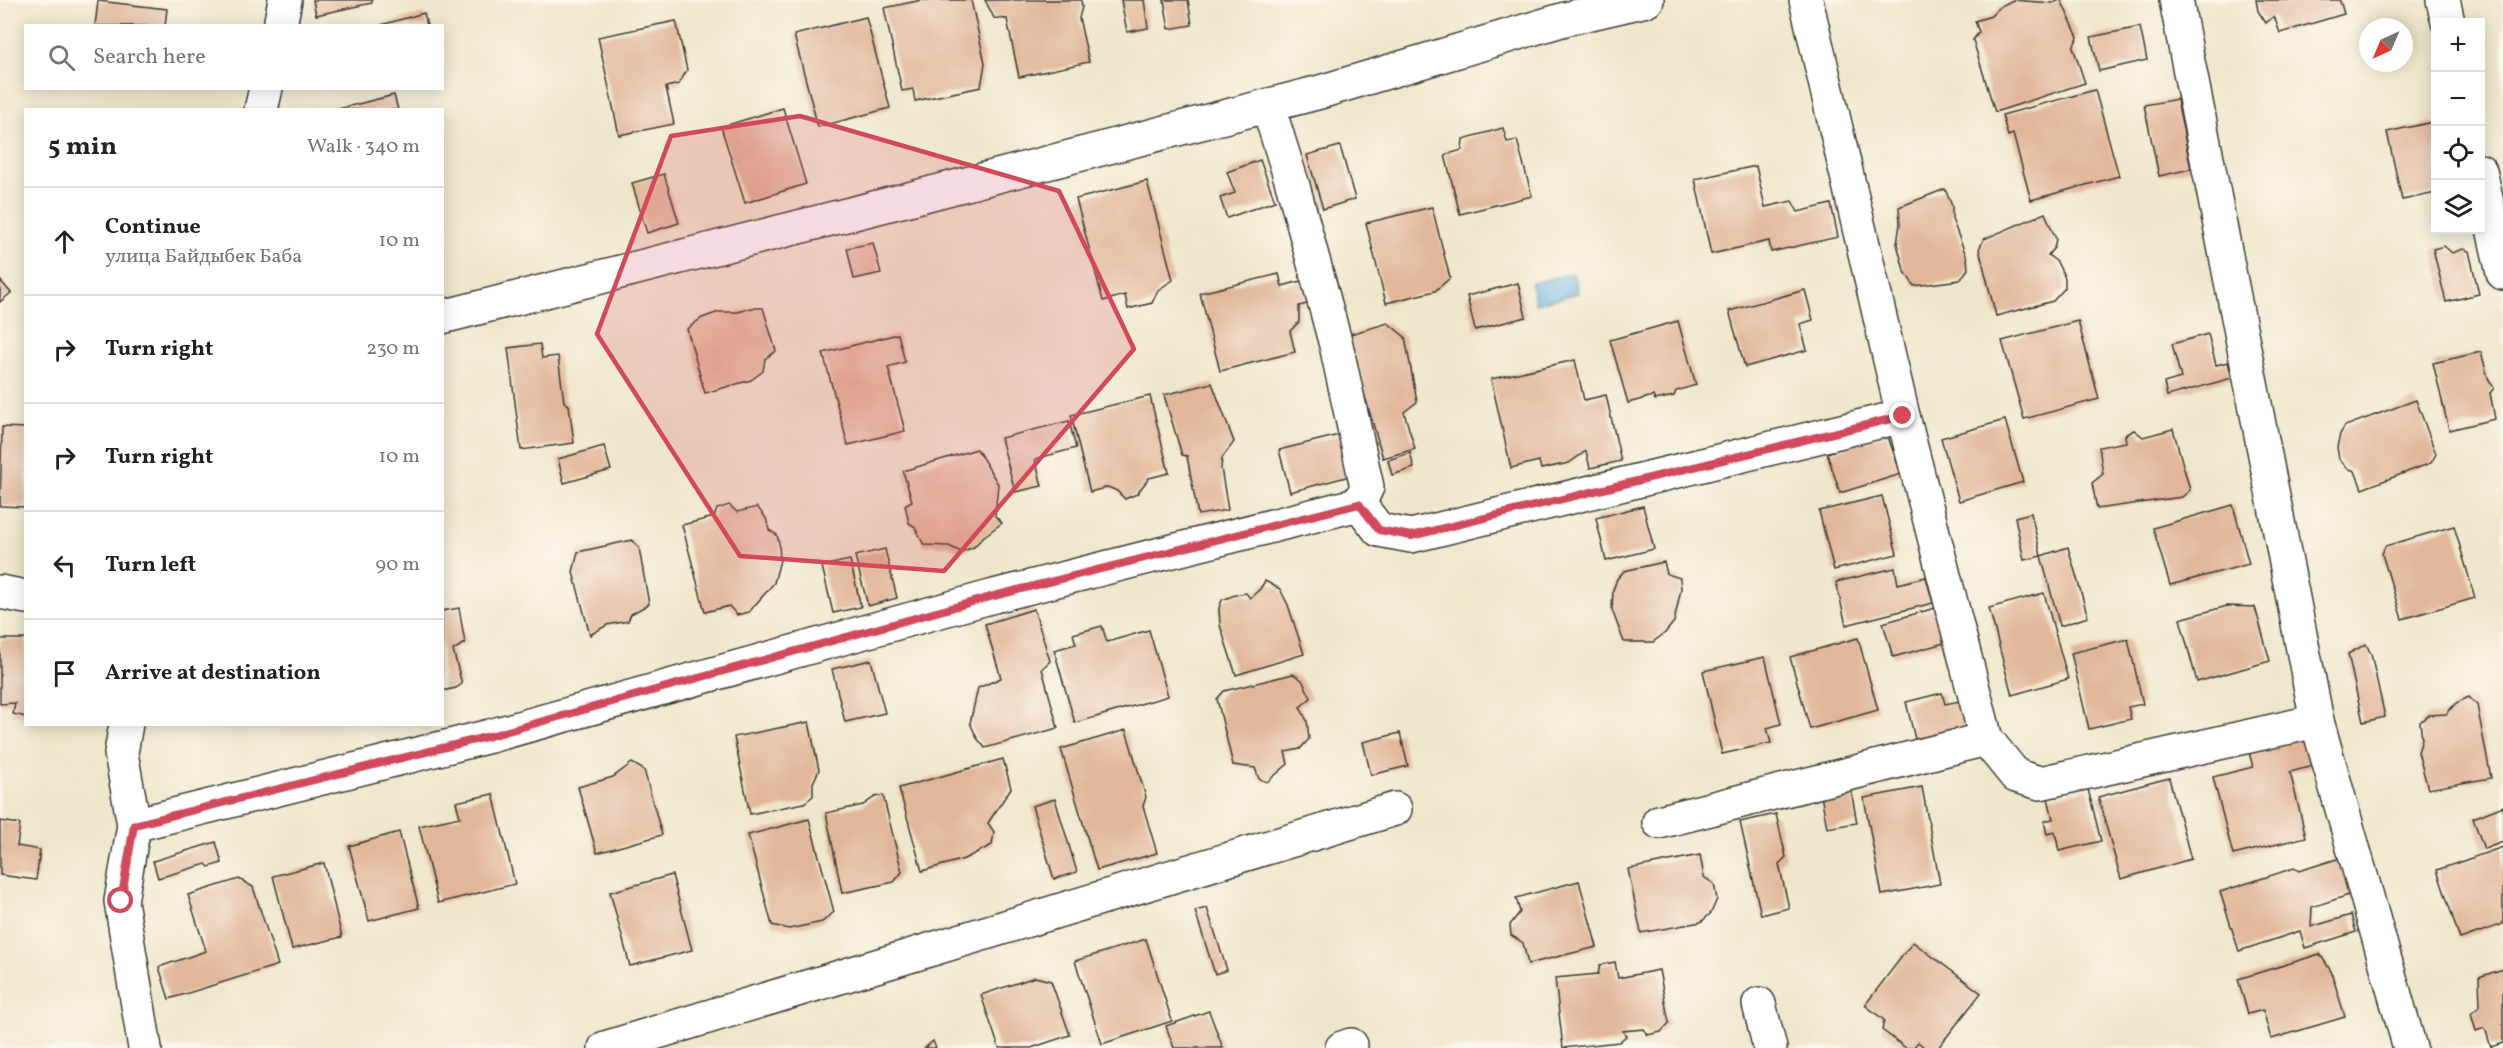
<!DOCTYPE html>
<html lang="en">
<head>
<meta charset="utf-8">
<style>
  :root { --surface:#fff; --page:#f6f6f6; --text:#202124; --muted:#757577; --line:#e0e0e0 }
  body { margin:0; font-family:Vollkorn,serif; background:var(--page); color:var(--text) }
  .controls { position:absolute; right:18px; top:18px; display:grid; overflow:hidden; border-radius:0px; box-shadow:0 3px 15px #0003 }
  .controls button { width:54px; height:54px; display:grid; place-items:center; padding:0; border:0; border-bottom:2px solid var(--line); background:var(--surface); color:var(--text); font:30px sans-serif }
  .compass { position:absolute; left:2359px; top:18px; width:54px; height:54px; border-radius:50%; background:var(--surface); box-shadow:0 3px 15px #0003; rotate:224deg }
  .stop { position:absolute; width:18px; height:18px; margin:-14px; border:4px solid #d1495b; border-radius:50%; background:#fff }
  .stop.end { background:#d1495b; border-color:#fff; box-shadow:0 2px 6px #0008 }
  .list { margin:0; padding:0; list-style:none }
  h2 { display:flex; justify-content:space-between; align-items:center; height:78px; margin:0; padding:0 24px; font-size:26px }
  h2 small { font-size:20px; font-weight:400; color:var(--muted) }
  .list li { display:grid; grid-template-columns:39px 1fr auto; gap:18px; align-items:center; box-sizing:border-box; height:108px; padding:0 24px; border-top:2px solid var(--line) }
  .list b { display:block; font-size:22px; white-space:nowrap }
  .list p { margin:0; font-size:20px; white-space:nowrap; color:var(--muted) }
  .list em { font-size:20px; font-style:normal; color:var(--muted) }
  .icon { flex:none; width:33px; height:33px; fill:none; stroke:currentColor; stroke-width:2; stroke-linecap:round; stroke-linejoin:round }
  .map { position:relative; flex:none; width:2503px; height:1048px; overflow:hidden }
  .search { position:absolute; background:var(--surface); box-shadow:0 3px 15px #0003; left:24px; top:24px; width:420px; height:66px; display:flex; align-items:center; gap:15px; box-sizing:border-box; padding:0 21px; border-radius:0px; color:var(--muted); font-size:22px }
  .panel { position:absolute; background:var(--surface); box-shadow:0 3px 15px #0003; left:24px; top:108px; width:420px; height:618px; border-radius:0px }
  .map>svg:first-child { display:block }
  .water { fill:#69b4e2; stroke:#42687f; stroke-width:1.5 }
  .building { fill:#e1b699 }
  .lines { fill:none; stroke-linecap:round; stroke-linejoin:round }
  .minor-casing { stroke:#3c3a36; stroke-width:36 }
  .minor { stroke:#fff; stroke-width:33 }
  .route { stroke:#d1495b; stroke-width:8 }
  .marked { fill:#d1495b; fill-opacity:0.2; stroke:#d1495b; stroke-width:4.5; stroke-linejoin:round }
</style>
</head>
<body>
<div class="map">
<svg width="2503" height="1048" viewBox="0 0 2503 1048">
  <rect width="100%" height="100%" fill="#fbf7ec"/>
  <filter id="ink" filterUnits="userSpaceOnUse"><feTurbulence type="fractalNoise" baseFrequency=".0167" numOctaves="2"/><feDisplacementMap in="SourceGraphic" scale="12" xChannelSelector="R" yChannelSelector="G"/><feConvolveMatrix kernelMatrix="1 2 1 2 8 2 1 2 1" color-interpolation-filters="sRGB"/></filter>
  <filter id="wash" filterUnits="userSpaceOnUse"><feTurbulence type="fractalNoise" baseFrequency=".008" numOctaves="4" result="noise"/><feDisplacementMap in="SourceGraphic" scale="24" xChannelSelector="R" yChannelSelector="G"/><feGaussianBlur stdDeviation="1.35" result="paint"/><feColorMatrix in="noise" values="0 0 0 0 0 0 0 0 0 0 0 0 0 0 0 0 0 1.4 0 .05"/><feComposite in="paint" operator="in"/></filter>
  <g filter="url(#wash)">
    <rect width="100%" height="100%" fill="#efe7cb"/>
    <polygon class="water" points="1573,273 1578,293 1536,304 1531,283"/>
    <g id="blocks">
      <g class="building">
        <polygon points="313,0 372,0 372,3 316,15"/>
        <polygon points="922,0 971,0 985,63 981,87 915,101 913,89 902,91 884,8"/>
        <polygon points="985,0 1081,0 1082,7 1079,18 1089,62 1019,77 1007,19 994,18"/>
        <polygon points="1121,0 1144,0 1148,28 1127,32"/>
        <polygon points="1164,0 1188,0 1192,25 1169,29"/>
        <polygon points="2013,0 2052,3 2061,0 2078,37 2073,47 2085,83 1995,112 1973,40 1979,32 1975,21 1991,16 2001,6"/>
        <polygon points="2256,0 2340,0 2344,14 2280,33 2274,16 2266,23 2258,11"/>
        <polygon points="98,1 167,9 165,26 95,26"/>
        <polygon points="424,13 427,26 381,26 381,25"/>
        <polygon points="866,17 890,108 818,127 794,35"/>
        <polygon points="676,21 687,70 679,84 666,87 674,124 619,135 598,37"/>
        <polygon points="2140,27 2147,60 2099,71 2091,37"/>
        <polygon points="2095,90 2119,176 2031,200 2013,134 2008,136 2002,115"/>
        <polygon points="394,95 398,110 338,110 338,109"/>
        <polygon points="2177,99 2191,169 2159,176 2144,105"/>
        <polygon points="783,108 806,184 745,203 721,127"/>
        <polygon points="2433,122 2436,132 2436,193 2402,200 2387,132"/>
        <polygon points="1503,128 1507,142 1517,140 1532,196 1460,214 1445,155 1462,150 1463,139"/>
        <polygon points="1340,146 1355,199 1323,209 1307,155"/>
        <polygon points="1260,160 1275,201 1227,218 1220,198 1235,193 1227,172"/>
        <polygon points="1756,166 1765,207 1792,201 1798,212 1831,204 1838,237 1771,252 1769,241 1711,254 1695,179"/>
        <polygon points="664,174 679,223 647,233 632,183"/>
        <polygon points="1147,181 1173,280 1158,290 1152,303 1128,309 1125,295 1103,301 1076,199"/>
        <polygon points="1945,189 1952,206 1952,219 1967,258 1968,269 1960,280 1914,286 1904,270 1897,244 1900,224 1899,207"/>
        <polygon points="1432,207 1450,278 1435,291 1386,303 1366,223"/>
        <polygon points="2045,213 2056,239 2054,248 2048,255 2057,262 2065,278 2065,288 2053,301 1996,316 1979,249 1984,239"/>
        <polygon points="873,243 881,273 854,279 847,248"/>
        <polygon points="2444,246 2452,253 2463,249 2469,251 2479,294 2446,302 2433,249"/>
        <polygon points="1279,274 1282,286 1305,280 1311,303 1299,306 1299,322 1290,331 1295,352 1220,371 1200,293"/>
        <polygon points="0,280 11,293 0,302"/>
        <polygon points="1518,283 1526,317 1475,330 1467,296"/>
        <polygon points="1805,290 1813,320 1800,324 1807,350 1745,367 1729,311"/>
        <polygon points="752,308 763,308 776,351 765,359 763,371 751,380 705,393 687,329 702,318 719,312 738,312"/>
        <polygon points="1678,321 1696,385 1676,391 1674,396 1655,400 1653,396 1628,403 1610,340"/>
        <polygon points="2078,321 2099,399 2024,419 2002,341"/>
        <polygon points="1388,323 1405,337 1417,402 1404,412 1415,449 1383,458 1347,335"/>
        <polygon points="898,334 905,362 888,367 905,431 848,445 823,353"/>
        <polygon points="2208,334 2216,365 2228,362 2232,378 2167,396 2164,383 2181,378 2172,344"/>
        <polygon points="540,344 542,358 558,356 564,402 569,405 574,443 521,450 508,348"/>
        <polygon points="2481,352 2488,378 2494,388 2490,393 2495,419 2449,430 2433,363"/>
        <polygon points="1575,360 1584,400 1606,395 1621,461 1590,468 1586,451 1569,463 1541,469 1539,461 1511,468 1491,379"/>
        <polygon points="1212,383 1234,442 1222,458 1221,468 1228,510 1198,515 1187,456 1182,455 1164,395"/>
        <polygon points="1150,396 1169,473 1149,478 1137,494 1125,499 1117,491 1108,487 1090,492 1071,415"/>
        <polygon points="2416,400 2436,454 2431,463 2362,489 2355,471 2347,468 2339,459 2337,447 2340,434 2345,426"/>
        <polygon points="2005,420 2023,482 1959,501 1941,438"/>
        <polygon points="1069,421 1076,448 1035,459 1042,486 1015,492 1001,438"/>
        <polygon points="2,427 26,428 26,507 0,506"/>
        <polygon points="2173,429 2190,490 2182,497 2097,509 2092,483 2103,474 2099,447 2126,442 2125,435 2134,430 2143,437"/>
        <polygon points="1887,434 1901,474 1840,493 1827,453"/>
        <polygon points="1339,435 1350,476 1290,492 1279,450"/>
        <polygon points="604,446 611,470 564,483 558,459"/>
        <polygon points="977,449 998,484 995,516 1002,523 983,537 974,547 961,552 949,546 924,545 914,526 909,523 905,505 912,501 903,471"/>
        <polygon points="1410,453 1414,468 1392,475 1388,460"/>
        <polygon points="1882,496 1897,554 1834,570 1819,511"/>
        <polygon points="729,505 737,512 757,507 766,518 769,530 777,535 779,543 780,560 774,583 749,612 737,615 729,606 705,612 682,525 714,517 717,509"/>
        <polygon points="2233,505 2249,564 2170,585 2153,528"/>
        <polygon points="1643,506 1654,549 1606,561 1596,518"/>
        <polygon points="2031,513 2041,556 2024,560 2015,517"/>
        <polygon points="2454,526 2475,598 2402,619 2382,554 2385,546"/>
        <polygon points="632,540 639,548 649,604 631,614 628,621 607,625 590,635 573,572 578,552"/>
        <polygon points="2068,547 2088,617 2060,626 2041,556"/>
        <polygon points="885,549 897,598 868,606 855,556"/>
        <polygon points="850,560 861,607 833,613 822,566"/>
        <polygon points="1664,562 1667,574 1680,578 1681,589 1674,622 1665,633 1653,642 1624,642 1612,610 1613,590 1617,579 1624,571"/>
        <polygon points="1895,568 1898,584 1926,577 1933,603 1846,625 1836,582"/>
        <polygon points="1265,581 1280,589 1288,605 1304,654 1236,675 1220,625 1219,608 1222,600 1235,595 1246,593 1250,598 1260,589"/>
        <polygon points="2044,593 2068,679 2012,695 1989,608"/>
        <polygon points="1942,606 1952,641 1893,657 1883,623"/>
        <polygon points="2227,606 2255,607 2270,661 2197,682 2180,619"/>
        <polygon points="459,608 465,643 453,650 462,684 456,688 442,691 442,611"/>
        <polygon points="1034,609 1050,661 1042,669 1058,728 985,748 977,738 970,723 978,688 1001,678 985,624"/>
        <polygon points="1102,626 1107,642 1149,630 1168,696 1075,723 1054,650 1076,644 1073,634"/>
        <polygon points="1858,638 1878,710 1810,729 1790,657"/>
        <polygon points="0,639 26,639 26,717 13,714 15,703 0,704"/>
        <polygon points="2128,639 2143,704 2128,707 2131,719 2089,729 2071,653"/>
        <polygon points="2366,644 2371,654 2385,717 2363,722 2348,654"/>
        <polygon points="1765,657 1781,724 1767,728 1771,743 1722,754 1703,671"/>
        <polygon points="871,660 885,713 845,722 832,669"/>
        <polygon points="1293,674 1302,680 1311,698 1300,707 1307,721 1309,739 1300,749 1285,752 1288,764 1267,782 1259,779 1255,768 1233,765 1217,699 1224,691"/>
        <polygon points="1942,693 1945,704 1960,701 1967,727 1915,739 1906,702"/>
        <polygon points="2469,697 2477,705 2491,778 2428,789 2418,752 2422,740 2420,722 2428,715 2446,714 2456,703"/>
        <polygon points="809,722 819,770 813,783 813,796 804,803 750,814 734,737"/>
        <polygon points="2314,724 2324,763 2290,772 2306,837 2233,855 2213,777 2253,767 2246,741"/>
        <polygon points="1126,730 1146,797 1143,806 1157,853 1097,870 1061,749"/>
        <polygon points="1400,733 1408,766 1371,775 1363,742"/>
        <polygon points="1003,759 1011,788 988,823 994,832 992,845 964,859 922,871 899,788"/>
        <polygon points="632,763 644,770 662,835 597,853 578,787 613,777"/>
        <polygon points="2169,778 2191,859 2121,879 2098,797"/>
        <polygon points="1850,784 1857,823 1827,828 1820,789"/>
        <polygon points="1922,787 1940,884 1882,895 1864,798"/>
        <polygon points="2088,789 2101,841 2059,851 2055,832 2047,834 2044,821 2053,819 2048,798"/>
        <polygon points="493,794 515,884 438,903 419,826 460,817 456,802"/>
        <polygon points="883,795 902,872 894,882 842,893 826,813 863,805 875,797"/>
        <polygon points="1055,799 1077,872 1054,879 1032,806"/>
        <polygon points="2503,806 2503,842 2484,849 2473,818"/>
        <polygon points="1776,814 1786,857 1779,864 1789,908 1761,915 1740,822"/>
        <polygon points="809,819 834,912 822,922 789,929 772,925 748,835"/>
        <polygon points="0,821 20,824 17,846 40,850 36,880 0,875"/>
        <polygon points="399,832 419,908 369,921 349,846"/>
        <polygon points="216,842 222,863 209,867 206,864 158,878 153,861"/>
        <polygon points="2503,847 2503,924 2460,939 2437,870"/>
        <polygon points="1700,855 1704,877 1714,884 1717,899 1711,913 1701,922 1641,933 1628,869"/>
        <polygon points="2340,858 2352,894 2312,907 2311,927 2351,915 2356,932 2305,948 2300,931 2239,951 2220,892 2294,868 2299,871"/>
        <polygon points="324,863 342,937 292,949 273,876"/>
        <polygon points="672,875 692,950 630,966 610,892"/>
        <polygon points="239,879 253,887 278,965 169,999 159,967 206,951 188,895"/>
        <polygon points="1579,881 1597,947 1528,964 1523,943 1511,935 1510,925 1520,912 1516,898"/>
        <polygon points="1207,908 1227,970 1215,974 1195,911"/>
        <polygon points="1146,939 1172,1021 1102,1044 1075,961"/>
        <polygon points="1913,942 1981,993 1938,1048 1925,1048 1918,1042 1913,1048 1906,1048 1882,1030 1884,1020 1865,1005"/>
        <polygon points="2320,954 2331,971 2345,1017 2271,1039 2263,1010 2248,1014 2238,979"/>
        <polygon points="1615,962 1618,978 1659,970 1669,1023 1661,1032 1648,1035 1644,1029 1623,1031 1626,1036 1619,1042 1563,1048 1555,978 1598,974 1600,965"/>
        <polygon points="2503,969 2503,1043 2491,1047 2485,1028 2476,1031 2471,1014 2480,1006 2479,977"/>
        <polygon points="1035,977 1051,981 1070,1035 1031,1048 999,1048 981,995"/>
        <polygon points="1209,1011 1223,1048 1174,1048 1166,1026"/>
        <polygon points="933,1041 936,1048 925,1048"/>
      </g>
    </g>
  </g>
  <g filter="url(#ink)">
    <use href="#blocks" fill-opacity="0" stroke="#3c3a36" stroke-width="1.5"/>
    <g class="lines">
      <g class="minor-casing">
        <g id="minor">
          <polyline points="1806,0 1903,416 1986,739 2016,776 2040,783 2317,721"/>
          <polyline points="2176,0 2317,721 2410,1048"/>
          <polyline points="2443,0 2448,22"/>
          <polyline points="280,26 285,0"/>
          <polyline points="1268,106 1293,186 1336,345 1367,487 1359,504"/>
          <polyline points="261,110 266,88"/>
          <polyline points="2480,171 2503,273"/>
          <polyline points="442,317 874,208 1320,92 1565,19 1647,0"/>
          <polyline points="0,592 26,597"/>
          <polyline points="126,724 121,753 134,825 121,901 145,1048"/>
          <polyline points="1659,822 1986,739"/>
          <polyline points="134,825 490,736 994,596 1359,504 1379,530 1411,536 1903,416"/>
          <polyline points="1759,1004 1770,1048"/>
          <polyline points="605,1048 1395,809"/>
          <polyline points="1342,1048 1351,1045"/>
        </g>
      </g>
      <use href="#minor" class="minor"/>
    </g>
  </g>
  <g class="lines" filter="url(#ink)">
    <polyline class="route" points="121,901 134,825 490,736 994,596 1359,504 1379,530 1411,536 1903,416"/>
  </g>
  <path class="marked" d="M800,116L1059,191L1134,349L944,571L740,556L597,334L671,136Z"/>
</svg>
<div class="controls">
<button>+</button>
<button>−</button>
<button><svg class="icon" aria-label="locate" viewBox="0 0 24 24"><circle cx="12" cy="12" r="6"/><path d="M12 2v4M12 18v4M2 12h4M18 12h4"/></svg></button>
<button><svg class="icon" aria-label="layers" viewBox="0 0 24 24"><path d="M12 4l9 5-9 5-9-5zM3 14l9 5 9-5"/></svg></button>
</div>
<svg class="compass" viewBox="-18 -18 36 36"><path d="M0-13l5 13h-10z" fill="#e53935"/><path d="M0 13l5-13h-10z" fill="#757577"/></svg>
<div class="stop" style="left:121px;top:901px"></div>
<div class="stop end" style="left:1903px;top:416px"></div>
<div class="search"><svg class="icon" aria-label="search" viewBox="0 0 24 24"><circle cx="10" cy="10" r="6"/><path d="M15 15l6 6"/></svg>Search here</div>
<section class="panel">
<h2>5 min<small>Walk · 340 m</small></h2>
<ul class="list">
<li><svg class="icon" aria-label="ahead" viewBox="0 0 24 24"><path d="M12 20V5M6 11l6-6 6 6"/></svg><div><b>Continue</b><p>улица Байдыбек Баба</p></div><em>10 m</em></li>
<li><svg class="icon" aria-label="right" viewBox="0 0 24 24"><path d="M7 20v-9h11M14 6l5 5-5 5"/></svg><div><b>Turn right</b></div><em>230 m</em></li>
<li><svg class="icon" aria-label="right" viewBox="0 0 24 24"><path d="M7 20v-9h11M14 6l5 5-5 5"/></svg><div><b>Turn right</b></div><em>10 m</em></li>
<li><svg class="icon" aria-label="left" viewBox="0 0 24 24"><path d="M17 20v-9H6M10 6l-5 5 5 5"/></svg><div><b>Turn left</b></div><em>90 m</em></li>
<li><svg class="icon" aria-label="arrive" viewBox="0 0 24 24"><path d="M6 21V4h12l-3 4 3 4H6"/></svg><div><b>Arrive at destination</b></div></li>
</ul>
</section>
</div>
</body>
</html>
